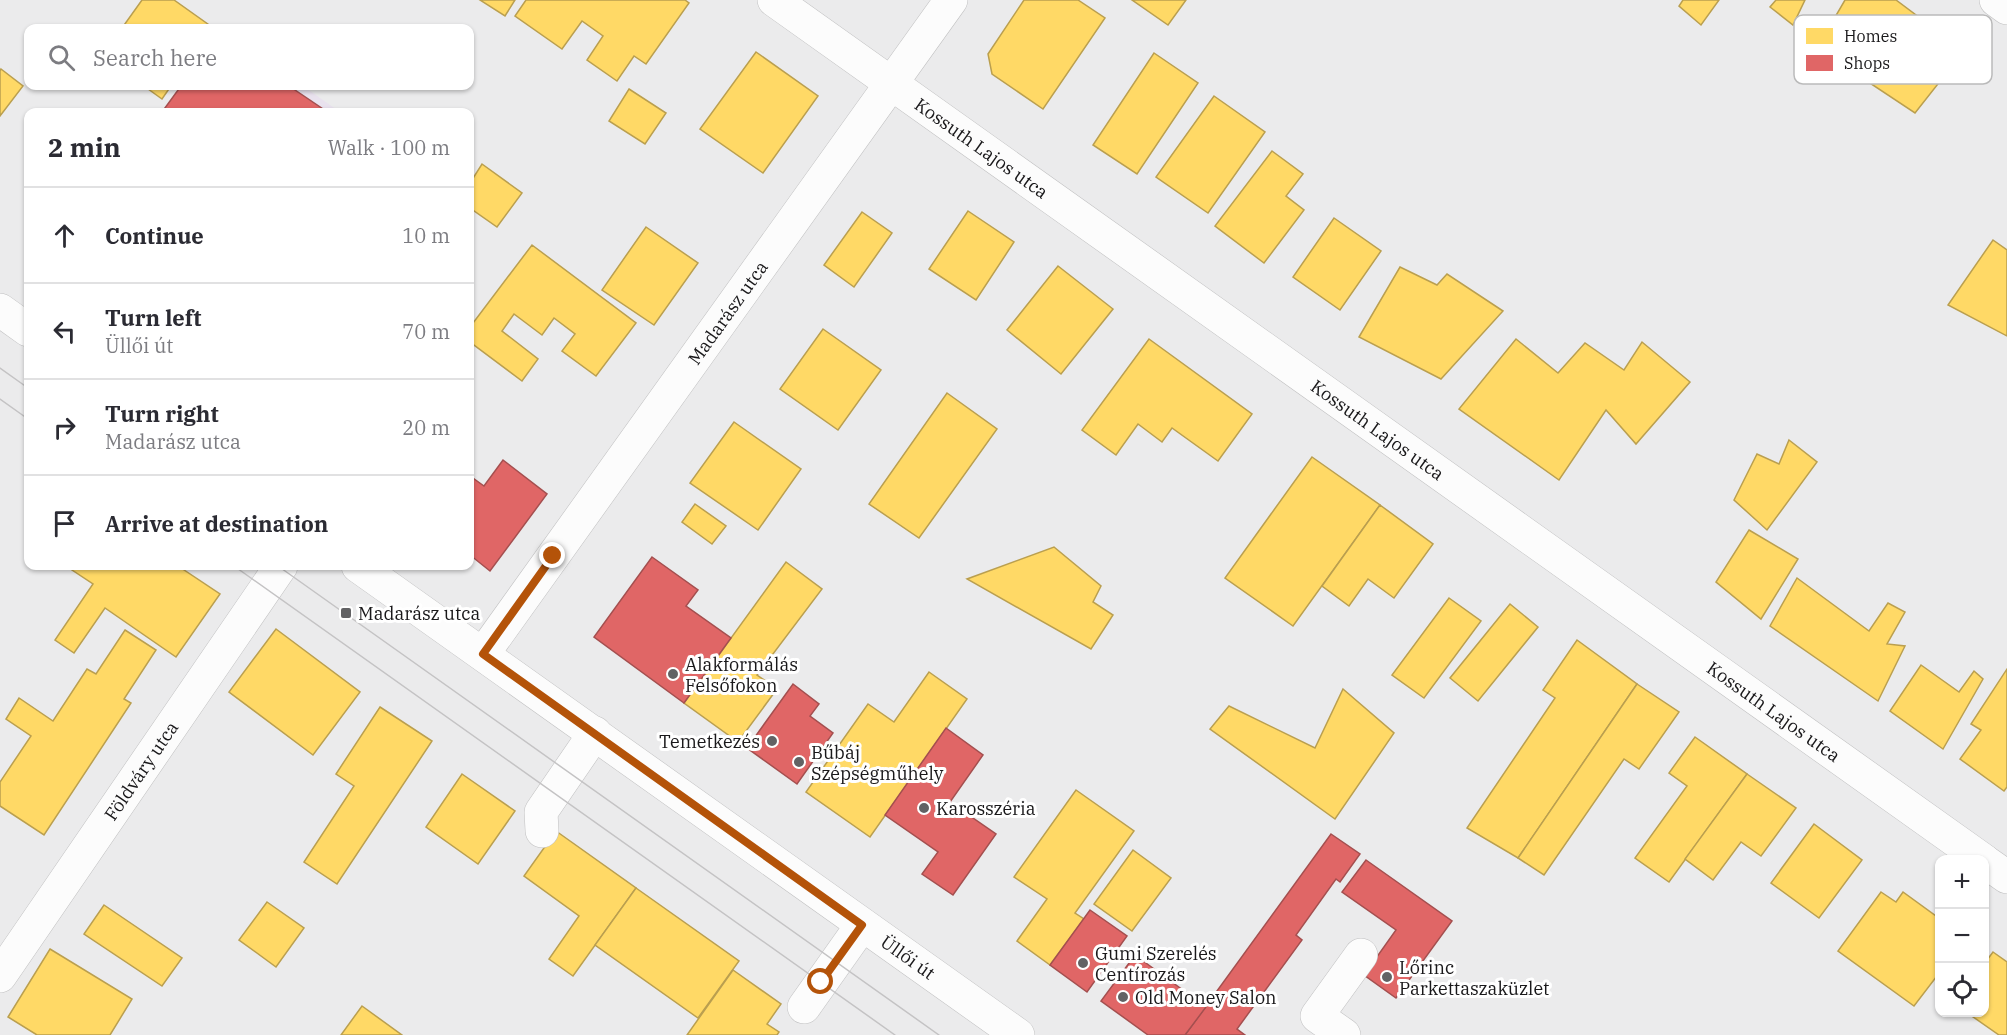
<!DOCTYPE html>
<html lang="en">
<head>
<meta charset="utf-8">
<style>
  :root { --surface:#fff; --page:#f7f7f7; --text:#2b2b33; --muted:#7c7c81; --line:#e1e1e2 }
  body { margin:0; font-family:"IBM Plex Serif",serif; background:var(--page); color:var(--text) }
  .controls { position:absolute; right:18px; bottom:18px; display:grid; overflow:hidden; border-radius:12px; box-shadow:0 2px 4px #0004 }
  .controls button { width:54px; height:54px; display:grid; place-items:center; padding:0; border:0; border-bottom:2px solid var(--line); background:var(--surface); color:var(--text); font:30px sans-serif }
  .stop { position:absolute; width:18px; height:18px; margin:-14px; border:4px solid #b45309; border-radius:50%; background:#fff }
  .stop.end { background:#b45309; border-color:#fff; box-shadow:0 2px 6px #0008 }
  .list { margin:0; padding:0; list-style:none }
  h2 { display:flex; justify-content:space-between; align-items:center; height:78px; margin:0; padding:0 24px; font-size:26px }
  h2 small { font-size:20px; font-weight:400; color:var(--muted) }
  .list li { display:grid; grid-template-columns:39px 1fr auto; gap:18px; align-items:center; box-sizing:border-box; height:96px; padding:0 24px; border-top:2px solid var(--line) }
  .list b { display:block; font-size:22px; white-space:nowrap }
  .list p { margin:0; font-size:20px; white-space:nowrap; color:var(--muted) }
  .list em { font-size:20px; font-style:normal; color:var(--muted) }
  .icon { flex:none; width:33px; height:33px; fill:none; stroke:currentColor; stroke-width:2; stroke-linecap:round; stroke-linejoin:round }
  .map { position:relative; flex:none; width:2007px; height:1035px; overflow:hidden }
  .search { position:absolute; background:var(--surface); box-shadow:0 2px 4px #0004; left:24px; top:24px; width:450px; height:66px; display:flex; align-items:center; gap:15px; box-sizing:border-box; padding:0 21px; border-radius:12px; color:var(--muted); font-size:22px }
  .panel { position:absolute; background:var(--surface); box-shadow:0 2px 4px #0004; left:24px; top:108px; width:450px; height:462px; border-radius:12px }
  .map>svg:first-child { display:block }
  .commercial { fill:#e9e2ee }
  .homes { fill:#ffd966; stroke:#ba9f4f; stroke-width:1.5 }
  .shops { fill:#e06666; stroke:#a44f4f; stroke-width:1.5 }
  .lines { fill:none; stroke-linecap:round; stroke-linejoin:round }
  .minor-casing { stroke:#c0c0c1; stroke-width:34 }
  .major-casing { stroke:#c0c0c1; stroke-width:34 }
  .minor { stroke:#fcfcfc; stroke-width:33 }
  .major { stroke:#fcfcfc; stroke-width:33 }
  .tram { stroke:#c4c3c4; stroke-width:1.5 }
  .route { stroke:#b45309; stroke-width:8 }
  .poi-dot { fill:#626264; stroke:#fff; stroke-width:2 }
  .labels { text-anchor:middle; dominant-baseline:central; stroke-width:6; stroke-linejoin:round; paint-order:stroke }
  .street-label { font-size:18px; fill:#19181a; stroke:#fff }
  .poi-label { font-size:18px; fill:#19181a; stroke:#fff; text-anchor:start }
  .key { fill:#fff; stroke:#bababa; stroke-width:1.5 }
  .key-label { font-size:16px; fill:#19181a }
</style>
</head>
<body>
<div class="map">
<svg width="2007" height="1035" viewBox="0 0 2007 1035">
  <rect width="100%" height="100%" fill="#ebebec"/>
  <polygon class="commercial" points="196,86 303,86 340,112 176,112"/>
  <g class="homes">
    <polygon points="142,0 174,0 212,27 122,28"/>
    <polygon points="480,0 515,0 505,16"/>
    <polygon points="526,0 685,0 689,3 646,64 634,56 617,81 587,60 603,36 582,21 562,49 515,16"/>
    <polygon points="1024,0 1078,0 1105,18 1043,109 992,74 988,54"/>
    <polygon points="1132,0 1186,0 1168,25"/>
    <polygon points="1683,0 1719,0 1701,25 1679,6"/>
    <polygon points="1776,0 1805,0 1793,25 1770,7"/>
    <polygon points="1845,0 1896,0 1964,51 1915,113 1817,48"/>
    <polygon points="756,52 818,96 763,173 700,129"/>
    <polygon points="1154,53 1198,83 1137,174 1093,145"/>
    <polygon points="1,69 23,86 0,116 0,71"/>
    <polygon points="144,86 171,86 162,99"/>
    <polygon points="629,89 666,113 645,144 609,121"/>
    <polygon points="1214,96 1265,132 1208,213 1156,177"/>
    <polygon points="1272,151 1303,174 1286,196 1304,210 1264,263 1215,226"/>
    <polygon points="482,164 522,193 497,227 470,208 470,183"/>
    <polygon points="968,211 1014,242 976,300 929,269"/>
    <polygon points="862,212 892,233 854,287 824,265"/>
    <polygon points="1334,218 1381,251 1340,310 1293,277"/>
    <polygon points="646,227 698,263 654,325 602,290"/>
    <polygon points="1993,240 2007,250 2007,336 1948,305"/>
    <polygon points="532,245 636,323 596,376 562,351 575,334 554,318 542,335 514,314 502,331 538,359 522,381 470,342 470,327"/>
    <polygon points="1058,266 1113,309 1061,374 1007,330"/>
    <polygon points="1400,267 1437,285 1447,274 1503,311 1441,379 1359,337"/>
    <polygon points="823,329 881,370 838,430 780,389"/>
    <polygon points="1149,339 1252,414 1218,461 1172,428 1162,442 1138,424 1116,455 1082,430"/>
    <polygon points="1516,339 1558,373 1585,343 1624,370 1642,342 1690,382 1636,444 1606,410 1559,480 1459,409"/>
    <polygon points="947,393 997,429 919,538 869,504"/>
    <polygon points="734,422 801,469 758,530 690,483"/>
    <polygon points="1789,440 1817,462 1767,530 1734,500 1757,454 1779,464"/>
    <polygon points="1312,457 1380,505 1293,626 1225,578"/>
    <polygon points="695,504 726,526 712,544 682,522"/>
    <polygon points="1380,505 1433,544 1394,598 1368,579 1349,606 1322,586"/>
    <polygon points="1749,530 1798,559 1761,619 1716,582"/>
    <polygon points="1054,547 1101,586 1093,602 1113,615 1091,649 967,579"/>
    <polygon points="786,562 822,589 757,675 777,689 738,742 684,703"/>
    <polygon points="66,566 178,566 220,594 176,657 105,608 74,653 55,640 93,584"/>
    <polygon points="1797,578 1869,631 1888,603 1905,612 1887,644 1905,646 1878,701 1770,626"/>
    <polygon points="1449,598 1481,621 1424,698 1392,675"/>
    <polygon points="1510,604 1538,627 1478,701 1450,678"/>
    <polygon points="276,629 360,692 313,755 229,692"/>
    <polygon points="125,630 156,650 124,699 131,703 44,835 0,806 0,782 31,736 6,719 19,698 53,721 87,669 96,674"/>
    <polygon points="1577,640 1637,684 1518,858 1467,828 1555,698 1543,690"/>
    <polygon points="1921,665 1959,692 1974,671 1983,679 1943,749 1890,711"/>
    <polygon points="2007,669 2007,787 2004,791 1960,759 1981,730 1971,724"/>
    <polygon points="929,672 967,699 870,837 806,792 868,704 894,722"/>
    <polygon points="1637,684 1679,712 1639,769 1624,759 1544,875 1518,858"/>
    <polygon points="1343,689 1394,733 1335,819 1210,729 1229,706 1315,748"/>
    <polygon points="380,707 432,741 337,884 304,862 354,786 336,774"/>
    <polygon points="1695,737 1747,774 1669,882 1635,858 1687,786 1669,773"/>
    <polygon points="462,774 515,811 478,864 426,827"/>
    <polygon points="1747,774 1796,808 1761,856 1741,842 1713,880 1685,859"/>
    <polygon points="1076,790 1134,831 1075,913 1084,919 1050,965 1017,941 1047,899 1014,877"/>
    <polygon points="1814,824 1862,860 1819,918 1771,883"/>
    <polygon points="556,831 636,888 573,976 549,959 579,916 524,876"/>
    <polygon points="1133,850 1171,878 1132,931 1094,904"/>
    <polygon points="636,888 739,961 698,1018 595,945"/>
    <polygon points="1881,892 1896,902 1903,892 1940,919 1940,972 1914,1006 1838,951"/>
    <polygon points="267,902 304,928 276,967 239,940"/>
    <polygon points="104,905 182,958 162,986 84,934"/>
    <polygon points="50,949 132,999 110,1035 37,1035 8,1017"/>
    <polygon points="1993,952 2007,962 2007,1035 1999,1035 1966,1012 1984,1012 1984,964"/>
    <polygon points="733,970 781,1004 767,1024 779,1032 777,1035 687,1035"/>
    <polygon points="362,1006 402,1035 341,1035"/>
  </g>
  <g class="shops">
    <polygon points="181,86 289,86 326,111 162,112"/>
    <polygon points="503,460 547,494 490,571 470,555 470,476 484,486"/>
    <polygon points="652,557 698,590 686,606 731,638 684,703 594,637"/>
    <polygon points="793,684 819,704 810,716 833,733 797,784 747,748"/>
    <polygon points="946,728 983,755 950,802 996,834 953,895 922,874 938,852 885,815"/>
    <polygon points="1331,834 1360,854 1340,882 1336,879 1296,935 1302,940 1237,1029 1245,1035 1185,1035"/>
    <polygon points="1366,860 1452,921 1396,998 1364,975 1396,930 1342,892"/>
    <polygon points="1090,910 1127,936 1087,992 1050,965"/>
    <polygon points="1135,955 1206,1007 1185,1035 1148,1035 1101,1001"/>
  </g>
  <g class="lines">
    <g class="minor-casing">
      <g id="minor">
        <path id="s1" d="M774,0L1983,860"/>
        <polyline points="1996,0 2007,8"/>
        <path id="s2" d="M483,654L951,0"/>
        <polyline points="542,831 541,812 595,733"/>
        <polyline points="1984,861 2007,877"/>
        <path id="s3" d="M0,976L281,566"/>
        <polyline points="804,1007 862,925"/>
        <polyline points="1344,1035 1317,1016 1361,955"/>
      </g>
    </g>
    <g class="major-casing">
      <g id="major">
        <polyline points="0,310 28,330"/>
        <path id="s4" d="M358,566L1018,1035"/>
      </g>
    </g>
    <use href="#minor" class="minor"/>
    <use href="#major" class="major"/>
    <g class="tram">
      <polyline points="0,368 28,388"/>
      <polyline points="0,399 28,419"/>
      <polyline points="234,566 895,1035"/>
      <polyline points="278,566 939,1035"/>
    </g>
  </g>
  <g class="lines">
    <polyline class="route" points="553,556 483,654 862,925 821,982"/>
  </g>
  <g class="poi-dot">
    <rect x="340" y="607" width="12" height="12" rx="3"/>
    <circle cx="673" cy="674" r="6"/>
    <circle cx="772" cy="741" r="6"/>
    <circle cx="799" cy="762" r="6"/>
    <circle cx="924" cy="808" r="6"/>
    <circle cx="1083" cy="963" r="6"/>
    <circle cx="1387" cy="977" r="6"/>
    <circle cx="1123" cy="997" r="6"/>
  </g>
  <g class="labels">
    <g class="street-label">
      <text stroke="none"><textPath href="#s1" startOffset="255">Kossuth Lajos utca</textPath></text>
      <text stroke="none"><textPath href="#s2" startOffset="420">Madarász utca</textPath></text>
      <text stroke="none"><textPath href="#s1" startOffset="741">Kossuth Lajos utca</textPath></text>
      <text stroke="none"><textPath href="#s1" startOffset="1227">Kossuth Lajos utca</textPath></text>
      <text stroke="none"><textPath href="#s3" startOffset="249">Földváry utca</textPath></text>
      <text stroke="none"><textPath href="#s4" startOffset="675">Üllői út</textPath></text>
    </g>
    <g class="poi-label">
      <text x="358" y="613">Madarász utca</text>
      <text x="685" y="664">Alakformálás<tspan x="685" dy="21">Felsőfokon</tspan></text>
      <text x="760" y="741" text-anchor="end">Temetkezés</text>
      <text x="811" y="752">Bűbáj<tspan x="811" dy="21">Szépségműhely</tspan></text>
      <text x="936" y="808">Karosszéria</text>
      <text x="1095" y="953">Gumi Szerelés<tspan x="1095" dy="21">Centírozás</tspan></text>
      <text x="1399" y="967">Lőrinc<tspan x="1399" dy="21">Parkettaszaküzlet</tspan></text>
      <text x="1135" y="997">Old Money Salon</text>
    </g>
  </g>
  <rect x="1794" y="15" width="198" height="69" rx="9" class="key"/>
  <rect x="1806" y="28" width="27" height="16" fill="#ffd966"/>
  <rect x="1806" y="55" width="27" height="16" fill="#e06666"/>
  <g class="key-label">
    <text x="1844" y="42">Homes</text>
    <text x="1844" y="69">Shops</text>
  </g>
</svg>
<div class="controls">
<button>+</button>
<button>−</button>
<button><svg class="icon" aria-label="locate" viewBox="0 0 24 24"><circle cx="12" cy="12" r="6"/><path d="M12 2v4M12 18v4M2 12h4M18 12h4"/></svg></button>
</div>
<div class="stop" style="left:821px;top:982px"></div>
<div class="stop end" style="left:553px;top:556px"></div>
<div class="search"><svg class="icon" aria-label="search" viewBox="0 0 24 24"><circle cx="10" cy="10" r="6"/><path d="M15 15l6 6"/></svg>Search here</div>
<section class="panel">
<h2>2 min<small>Walk · 100 m</small></h2>
<ul class="list">
<li><svg class="icon" aria-label="ahead" viewBox="0 0 24 24"><path d="M12 20V5M6 11l6-6 6 6"/></svg><div><b>Continue</b></div><em>10 m</em></li>
<li><svg class="icon" aria-label="left" viewBox="0 0 24 24"><path d="M17 20v-9H6M10 6l-5 5 5 5"/></svg><div><b>Turn left</b><p>Üllői út</p></div><em>70 m</em></li>
<li><svg class="icon" aria-label="right" viewBox="0 0 24 24"><path d="M7 20v-9h11M14 6l5 5-5 5"/></svg><div><b>Turn right</b><p>Madarász utca</p></div><em>20 m</em></li>
<li><svg class="icon" aria-label="arrive" viewBox="0 0 24 24"><path d="M6 21V4h12l-3 4 3 4H6"/></svg><div><b>Arrive at destination</b></div></li>
</ul>
</section>
</div>
</body>
</html>
